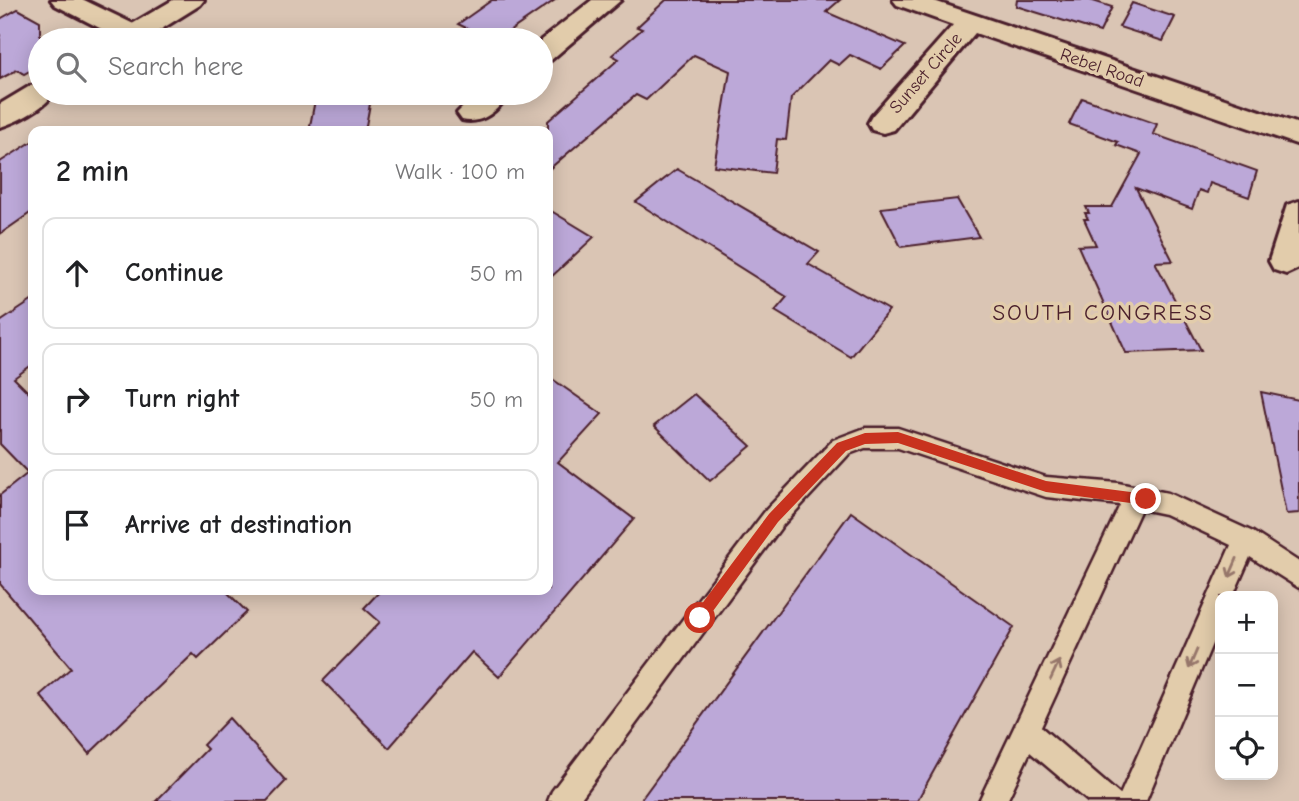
<!DOCTYPE html>
<html lang="en">
<head>
<meta charset="utf-8">
<style>
  :root { --surface:#fff; --page:#f2f2f2; --text:#202124; --muted:#757577; --line:#e0e0e0 }
  body { margin:0; font-family:"Comic Neue",sans-serif; background:var(--page); color:var(--text) }
  .controls { position:absolute; right:21px; bottom:21px; display:grid; overflow:hidden; border-radius:14px; box-shadow:0 4px 18px #0003 }
  .controls button { width:63px; height:63px; display:grid; place-items:center; padding:0; border:0; border-bottom:2px solid var(--line); background:var(--surface); color:var(--text); font:35px sans-serif }
  .stop { position:absolute; width:21px; height:21px; margin:-16px; border:5px solid #c8321e; border-radius:50%; background:#fff }
  .stop.end { background:#c8321e; border-color:#fff; box-shadow:0 2px 7px #0008 }
  .list { margin:0; padding:0; list-style:none }
  h2 { display:flex; justify-content:space-between; align-items:center; height:91px; margin:0; padding:0 28px; font-size:30px }
  h2 small { font-size:23px; font-weight:400; color:var(--muted) }
  .list li { display:grid; grid-template-columns:46px 1fr auto; gap:21px; align-items:center; box-sizing:border-box; height:112px; margin:0 14px 14px; padding:0 14px; border:2px solid var(--line); border-radius:14px }
  .list b { display:block; font-size:26px; white-space:nowrap }
  .list em { font-size:23px; font-style:normal; color:var(--muted) }
  .icon { flex:none; width:38px; height:38px; fill:none; stroke:currentColor; stroke-width:2; stroke-linecap:round; stroke-linejoin:round }
  .map { position:relative; flex:none; width:1299px; height:801px; overflow:hidden }
  .search { position:absolute; background:var(--surface); box-shadow:0 4px 18px #0003; left:28px; top:28px; width:525px; height:77px; display:flex; align-items:center; gap:18px; box-sizing:border-box; padding:0 24px; border-radius:38px; color:var(--muted); font-size:26px }
  .panel { position:absolute; background:var(--surface); box-shadow:0 4px 18px #0003; left:28px; top:126px; width:525px; height:469px; border-radius:14px }
  .map>svg:first-child { display:block }
  .building { fill:#bca8d8; stroke:#4a1f2b; stroke-width:2 }
  .lines { fill:none; stroke-linecap:round; stroke-linejoin:round }
  .service-casing { stroke:#4a1f2b; stroke-width:5 }
  .minor-casing { stroke:#4a1f2b; stroke-width:6 }
  .tertiary-casing { stroke:#4a1f2b; stroke-width:6 }
  .service { fill:#e2ccab; fill-rule:evenodd }
  .minor { fill:#e2ccab; fill-rule:evenodd }
  .tertiary { fill:#e2ccab; fill-rule:evenodd }
  .oneway { stroke:#96766b }
  .route { fill:#c8321e }
  .labels { text-anchor:middle; dominant-baseline:central; stroke-width:7; stroke-linejoin:round; paint-order:stroke }
  .far-street-label { font-size:18px; fill:#4a1f2b; stroke:#e2ccab }
  .neighbourhood-label { font-size:23px; letter-spacing:2px; fill:#4a1f2b; stroke:#e2ccab }
</style>
</head>
<body>
<div class="map">
<svg width="1299" height="801" viewBox="0 0 1299 801">
  <rect width="100%" height="100%" fill="#dac5b4"/>
  <filter id="ink" filterUnits="userSpaceOnUse"><feTurbulence type="fractalNoise" baseFrequency=".0143" numOctaves="2"/><feDisplacementMap in="SourceGraphic" scale="14" xChannelSelector="R" yChannelSelector="G"/><feConvolveMatrix kernelMatrix="1 2 1 2 8 2 1 2 1" color-interpolation-filters="sRGB"/></filter>
  <g filter="url(#ink)">
    <g class="building">
      <polygon points="492,0 555,0 497,40 491,40 458,24"/>
      <polygon points="666,0 840,0 826,12 905,46 881,69 850,55 839,65 829,60 791,98 786,140 777,139 773,173 714,166 730,71 694,55 646,100 636,95 548,170 548,121 619,59 612,55 642,29 637,27"/>
      <polygon points="1017,0 1090,0 1112,7 1100,32 1016,6"/>
      <polygon points="1132,3 1175,17 1163,41 1119,27"/>
      <polygon points="18,9 40,21 40,65 24,74 17,70 0,79 0,19"/>
      <polygon points="372,93 365,131 309,131 316,95"/>
      <polygon points="1082,98 1157,124 1153,134 1257,171 1249,197 1210,183 1207,193 1199,190 1192,209 1136,188 1173,261 1155,262 1201,350 1126,353 1078,246 1096,245 1084,219 1088,219 1085,213 1089,213 1086,207 1112,207 1141,154 1116,145 1118,142 1069,124"/>
      <polygon points="33,141 33,211 0,234 0,162"/>
      <polygon points="677,169 819,252 808,264 889,310 851,357 775,311 787,297 636,202"/>
      <polygon points="957,199 979,237 901,247 881,208"/>
      <polygon points="548,209 594,237 548,280"/>
      <polygon points="33,300 33,364 14,378 33,397 33,590 225,590 247,612 198,659 193,654 89,754 40,695 71,668 0,584 0,495 28,473 0,444 0,322"/>
      <polygon points="548,376 602,414 558,462 634,519 499,677 472,652 389,748 323,681 380,622 364,608 381,590 548,590"/>
      <polygon points="1261,392 1299,400 1299,513 1286,514"/>
      <polygon points="694,394 751,446 710,481 654,426"/>
      <polygon points="851,512 1014,627 917,801 640,801"/>
      <polygon points="229,718 286,781 267,801 156,801 207,749 203,745"/>
    </g>
    <g class="lines">
      <g class="service-casing">
        <path id="service" d="M865,428H898L1046,477L1118,483L1168,493L1253,532L1299,562V588L1250,557L1233,596H1220V625L1146,801H1088L1030,752L1007,801H979L1120,505L1046,497L898,448H865L849,454L782,526L579,801H548L552,791L766,510L833,440ZM1141,509L1165,514L1231,545L1120,795L1041,727Z"/>
      </g>
      <g class="minor-casing">
        <g id="minor">
          <polygon points="51,0 84,0 144,29 147,35 144,40 123,40 55,5"/>
          <polygon points="592,0 621,0 551,60 541,62 541,40"/>
          <polygon points="893,0 931,0 1299,124 1299,145 975,33 894,130 883,133 872,130 868,123 872,116 953,25 897,5"/>
          <path d="M477,93H509C499,110 482,125 462,120L457,113Z"/>
          <polygon points="1299,201 1299,268 1286,274 1274,270 1269,261 1287,205"/>
        </g>
      </g>
      <g class="tertiary-casing">
        <g id="tertiary">
          <polygon points="173,0 204,0 200,5 144,40 111,40 115,34"/>
          <path d="M40,84V93H54C45,108 17,122 0,127V104L30,86Z"/>
        </g>
      </g>
      <use href="#service" class="service"/>
      <use href="#minor" class="minor"/>
      <use href="#tertiary" class="tertiary"/>
    </g>
    <defs><path id="oneway-shaft" d="M-6 0H5M1.5-3L5.5 0L1.5 3" fill="none" stroke-width="1.6" stroke-linecap="round" stroke-linejoin="round" transform="scale(1.75)"/></defs>
    <g class="oneway">
      <use href="#oneway-shaft" transform="translate(1233 568) rotate(113)"/>
      <use href="#oneway-shaft" transform="translate(1193 659) rotate(113)"/>
      <use href="#oneway-shaft" transform="translate(1055 670) rotate(-65)"/>
    </g>
  </g>
  <polygon class="route" points="898,432 1046,481 1146,494 1152,499 1146,505 1046,492 898,443 865,444 846,451 778,522 705,622 695,622 695,613 769,514 837,443 865,433"/>
  <g class="labels">
    <g class="far-street-label">
      <text transform="translate(1102 68) rotate(19)">Rebel Road</text>
      <text transform="translate(926 73) rotate(-49)">Sunset Circle</text>
    </g>
    <g class="neighbourhood-label">
      <text x="1103" y="312">SOUTH CONGRESS</text>
    </g>
  </g>
</svg>
<div class="controls">
<button>+</button>
<button>−</button>
<button><svg class="icon" aria-label="locate" viewBox="0 0 24 24"><circle cx="12" cy="12" r="6"/><path d="M12 2v4M12 18v4M2 12h4M18 12h4"/></svg></button>
</div>
<div class="stop" style="left:700px;top:618px"></div>
<div class="stop end" style="left:1146px;top:499px"></div>
<div class="search"><svg class="icon" aria-label="search" viewBox="0 0 24 24"><circle cx="10" cy="10" r="6"/><path d="M15 15l6 6"/></svg>Search here</div>
<section class="panel">
<h2>2 min<small>Walk · 100 m</small></h2>
<ul class="list">
<li><svg class="icon" aria-label="ahead" viewBox="0 0 24 24"><path d="M12 20V5M6 11l6-6 6 6"/></svg><div><b>Continue</b></div><em>50 m</em></li>
<li><svg class="icon" aria-label="right" viewBox="0 0 24 24"><path d="M7 20v-9h11M14 6l5 5-5 5"/></svg><div><b>Turn right</b></div><em>50 m</em></li>
<li><svg class="icon" aria-label="arrive" viewBox="0 0 24 24"><path d="M6 21V4h12l-3 4 3 4H6"/></svg><div><b>Arrive at destination</b></div></li>
</ul>
</section>
</div>
</body>
</html>
